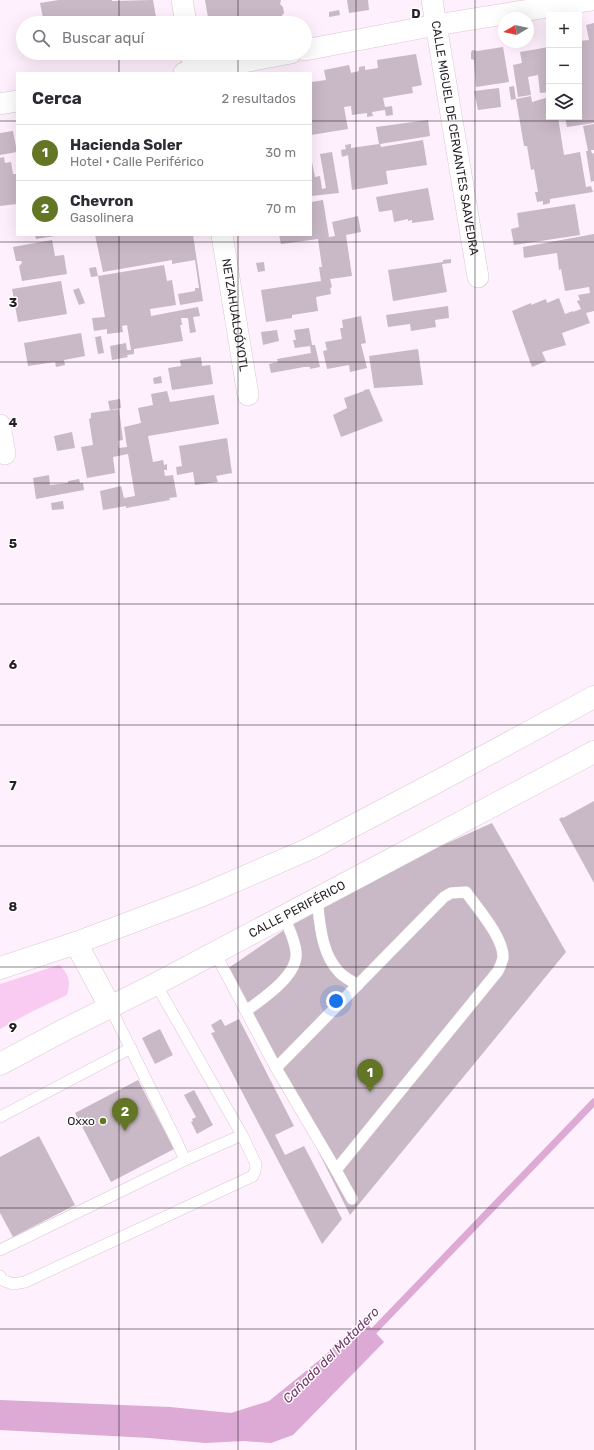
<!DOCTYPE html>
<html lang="es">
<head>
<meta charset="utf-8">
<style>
  :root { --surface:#fff; --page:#f7f7f7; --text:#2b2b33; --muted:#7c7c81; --line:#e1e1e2; --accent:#627626 }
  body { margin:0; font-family:Rubik,sans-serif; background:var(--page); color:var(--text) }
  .controls { position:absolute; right:12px; top:12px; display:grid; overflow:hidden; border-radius:0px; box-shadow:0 4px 16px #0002 }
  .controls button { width:36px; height:36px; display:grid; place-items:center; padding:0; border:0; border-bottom:1px solid var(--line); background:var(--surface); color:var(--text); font:20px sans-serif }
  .compass { position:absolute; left:498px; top:12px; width:36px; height:36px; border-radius:50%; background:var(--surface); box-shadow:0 4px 16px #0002; rotate:261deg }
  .you { position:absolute; left:336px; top:1001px; width:14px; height:14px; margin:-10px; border:3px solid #fff; border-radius:50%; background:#1a73e8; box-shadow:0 0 0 6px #1a73e833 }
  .badge { display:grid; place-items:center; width:26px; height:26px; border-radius:50%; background:var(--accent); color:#fff; font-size:13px; font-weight:700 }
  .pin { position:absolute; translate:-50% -33px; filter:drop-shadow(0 1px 2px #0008) }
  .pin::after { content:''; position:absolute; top:21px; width:14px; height:12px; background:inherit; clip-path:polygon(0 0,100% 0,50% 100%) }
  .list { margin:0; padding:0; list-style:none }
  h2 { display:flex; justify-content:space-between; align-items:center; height:52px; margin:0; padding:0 16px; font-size:17px }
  h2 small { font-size:13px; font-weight:400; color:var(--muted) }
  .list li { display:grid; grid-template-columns:26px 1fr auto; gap:12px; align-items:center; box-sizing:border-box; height:56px; padding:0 16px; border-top:1px solid var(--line) }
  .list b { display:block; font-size:15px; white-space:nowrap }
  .list p { margin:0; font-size:13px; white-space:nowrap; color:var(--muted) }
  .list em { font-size:13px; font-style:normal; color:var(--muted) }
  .icon { flex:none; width:22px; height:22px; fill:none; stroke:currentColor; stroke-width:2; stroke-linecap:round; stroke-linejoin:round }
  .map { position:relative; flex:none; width:594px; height:1450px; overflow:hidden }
  .search { position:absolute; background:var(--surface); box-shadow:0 4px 16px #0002; left:16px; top:16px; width:296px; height:44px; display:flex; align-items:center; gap:10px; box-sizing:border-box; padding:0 14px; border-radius:22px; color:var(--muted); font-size:15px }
  .panel { position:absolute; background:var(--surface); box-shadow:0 4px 16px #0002; left:16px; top:72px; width:296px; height:164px; border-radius:0px }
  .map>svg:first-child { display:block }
  .green { fill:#facbf2 }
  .water { fill:#dcaad4 }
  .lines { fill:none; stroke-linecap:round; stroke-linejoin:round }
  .stream { stroke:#dcaad4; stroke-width:7 }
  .building { fill:#c9b8c6 }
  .lane-casing { stroke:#d9c7d5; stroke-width:12 }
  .street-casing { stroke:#d9c7d5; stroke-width:22 }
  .highway-casing { stroke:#d9c7d5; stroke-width:23 }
  .lane { stroke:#fff; stroke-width:11 }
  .street { stroke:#fff; stroke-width:21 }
  .highway { stroke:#fff; stroke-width:22 }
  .grid { fill:none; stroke:#261f24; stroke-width:1; stroke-opacity:0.55 }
  .poi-dot { fill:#627626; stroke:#fff; stroke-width:1.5 }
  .labels { text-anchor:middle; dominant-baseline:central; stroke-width:3; stroke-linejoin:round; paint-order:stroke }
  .street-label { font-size:12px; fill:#261f24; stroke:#fff }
  .poi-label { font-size:12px; fill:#261f24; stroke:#fff; text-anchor:end }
  .water-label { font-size:13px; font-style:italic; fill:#74386c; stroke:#fff }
  .grid-label { font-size:13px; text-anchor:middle; font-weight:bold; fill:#261f24; stroke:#fff; stroke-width:3; stroke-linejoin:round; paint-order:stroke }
</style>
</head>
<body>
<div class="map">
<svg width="594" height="1450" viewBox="0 0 594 1450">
  <rect width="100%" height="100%" fill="#fef0fc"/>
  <path class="green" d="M59,965C69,974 71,981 67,995L33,1011L0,1029V984Z"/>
  <polygon class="water" points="363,1319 384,1342 293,1435 271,1443 244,1441 205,1443 149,1438 0,1430 0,1400 170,1407 231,1413 269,1401 322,1358"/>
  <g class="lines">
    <polyline class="stream" points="368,1337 594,1102"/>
  </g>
  <g class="building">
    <polygon points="59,0 112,0 112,1 153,0 157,23 44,23 40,3"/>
    <polygon points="205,0 281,0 280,4 283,7 284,13 280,18 289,17 289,20 276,23 274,23 273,20 267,21 267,23 209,23"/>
    <polygon points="347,0 368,0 369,10 349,13"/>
    <polygon points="339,10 340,15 329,17 329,12"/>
    <polygon points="594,23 594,123 567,127 565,117 579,117 579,41 589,40 586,25"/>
    <polygon points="503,47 509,82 476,87 474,60 471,59 471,53 472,50 477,51"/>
    <polygon points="549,47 549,92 540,93 538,75 528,77 531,95 518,97 513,65 522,63 520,52"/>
    <polygon points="82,53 106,53 106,55 83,58"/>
    <polygon points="416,54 422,85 412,87 413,93 383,98 385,107 392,106 393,115 386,116 385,110 372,112 373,116 367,117 367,113 352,115 351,106 344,107 348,129 311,135 311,82 326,80 324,70 349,65 351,73 359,71 359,67 365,66 365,70 378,68 377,60"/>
    <polygon points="514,86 516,99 531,96 532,102 549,97 549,117 558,117 564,155 580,152 586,187 591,186 593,192 550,199 550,203 543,205 543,201 537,202 535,192 538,192 534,169 531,170 527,146 524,146 516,99 511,100 509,87"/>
    <polygon points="499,88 501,107 478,110 474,91"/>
    <polygon points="428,120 430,136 380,144 381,147 423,140 427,165 386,171 388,184 352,190 348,155 342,157 341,150 346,149 345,145 351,144 351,148 379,144 376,127"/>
    <polygon points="594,124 594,150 591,150 592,154 594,153 594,181 591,182 586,151 588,151 583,126"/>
    <polygon points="13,131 17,152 0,155 0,133"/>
    <polygon points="332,152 339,193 311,196 311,157 315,177 320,176 322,189 326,188 320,154"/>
    <polygon points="4,157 5,163 11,162 13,174 16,174 17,181 17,204 0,206 0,158"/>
    <polygon points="428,188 434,220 412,223 412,220 408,221 408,219 394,222 392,210 379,212 376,197"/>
    <polygon points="323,200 329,237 335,236 332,222 358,216 361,232 346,235 352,276 330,279 332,287 330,288 331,294 316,297 318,311 292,315 292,318 266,322 261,290 321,281 319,267 322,267 318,239 281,244 279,235 311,235 311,202"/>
    <polygon points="575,204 580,235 514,245 511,229 519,227 517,213"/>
    <polygon points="594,234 594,311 586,313 590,323 562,333 566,345 542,352 546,361 532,367 512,311 531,303 531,305 546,299 547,303 559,298 565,314 573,311 573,312 581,309 577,301 580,300 578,295 590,293 589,287 565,291 561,269 559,270 557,253 524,258 523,247"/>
    <polygon points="35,235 55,235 55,236 36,239"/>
    <polygon points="95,235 193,235 203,301 180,305 178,294 195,291 195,288 199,288 195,260 172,264 172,260 103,272"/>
    <polygon points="52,240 55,256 64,255 67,274 22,281 19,266 22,263 21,261 16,261 13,247"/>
    <polygon points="451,259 451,263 442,264 447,292 393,301 388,270 443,262 443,260"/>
    <polygon points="264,262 265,271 258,272 256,263"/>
    <polygon points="164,265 167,281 172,280 176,305 150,309 151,316 198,307 200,316 193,317 196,332 190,333 188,318 181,318 182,325 180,325 183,341 134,349 134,354 127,355 128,357 112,360 110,346 126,343 127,350 131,350 127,325 122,326 123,332 107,334 107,329 94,331 92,318 105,317 98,276 91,277 89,268 96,267 98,276"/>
    <polygon points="61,281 67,314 18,322 12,289"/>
    <polygon points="79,288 85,303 79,305 73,290"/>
    <polygon points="448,306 449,318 435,320 436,327 411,331 410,324 388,327 386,315"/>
    <polygon points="361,316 366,343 361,344 367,368 350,372 349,365 327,369 323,351 327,350 325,342 342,339 340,328 343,328 342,320"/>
    <polygon points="309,328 312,345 315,345 320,367 310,369 310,367 304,367 271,373 269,364 278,362 277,359 311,353 310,346 295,348 293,340 296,340 294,330"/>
    <polygon points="277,330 279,341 263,345 261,332"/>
    <polygon points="81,333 85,356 64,360 65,365 56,367 55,362 28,366 24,343"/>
    <polygon points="101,336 104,353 98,354 95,337"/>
    <polygon points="418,349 423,385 374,388 369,356"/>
    <polygon points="201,357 202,366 210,365 213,384 172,390 168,368 181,366 180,360"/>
    <polygon points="161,376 162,383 154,384 153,378"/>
    <polygon points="369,389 383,421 341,437 333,415 347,408 344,398 364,391 364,390"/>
    <polygon points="167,391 170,402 214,395 219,424 148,436 153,462 163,460 164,465 167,464 167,470 164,470 165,476 173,475 177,497 169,498 170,500 126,508 126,506 103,510 100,491 121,486 124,498 135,496 128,454 113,457 115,473 87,478 81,447 93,445 89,419 91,418 91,413 119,409 123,440 118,441 119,448 127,447 124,427 141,423 138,408 153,405 151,394"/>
    <polygon points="120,399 121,408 110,410 108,401"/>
    <polygon points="72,432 75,448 57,451 54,436"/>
    <polygon points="227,438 232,473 216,476 218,482 195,485 193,472 177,475 176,467 182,466 179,446"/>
    <polygon points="49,475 50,485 68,483 68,481 79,479 80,483 83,483 84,490 36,499 33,478"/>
    <polygon points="63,501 64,509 52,510 51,503"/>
    <polygon points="594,801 594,883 559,819 562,817 563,818"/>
    <polygon points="492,823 566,952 350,1215 227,969 290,926 434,849"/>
    <polygon points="221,1019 225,1026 239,1019 294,1126 275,1135 285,1155 304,1146 342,1219 322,1244 211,1033 215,1032 211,1025"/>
    <polygon points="160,1029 173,1055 155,1064 142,1038"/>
    <polygon points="138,1080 174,1149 111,1182 75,1113"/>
    <polygon points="194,1090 213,1125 197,1134 191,1122 193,1121 192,1119 196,1117 184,1095"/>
    <polygon points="39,1136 75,1205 13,1237 0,1213 0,1157"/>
  </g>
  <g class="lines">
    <g class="lane-casing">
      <g id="lane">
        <path d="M317,899C320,924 321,954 340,973C345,978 352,981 358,985"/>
        <path d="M215,953L276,1068L336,1170L498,971C500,967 502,962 503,958C504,938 478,909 466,892L451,893L444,897L276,1068"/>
        <polyline points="156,984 242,1135 185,1160"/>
        <path d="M246,1011C262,999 299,975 296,952C295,940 288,927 284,916"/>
        <polyline points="0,1117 131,1048"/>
        <polyline points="336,1170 352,1199"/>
        <polyline points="0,1250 185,1160 176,1140 110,1007"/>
        <polyline points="0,1276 2,1280 13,1284 25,1282 253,1176 255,1171 256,1164 242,1135"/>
      </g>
    </g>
    <g class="street-casing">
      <g id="street">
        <polyline points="182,0 186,23"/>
        <path id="s1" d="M432,0L478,277"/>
        <polyline points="305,50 436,25 592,0"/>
        <polyline points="191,53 195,73"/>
        <polyline points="184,73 291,53"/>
        <polyline points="0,104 17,101"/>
        <path id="s2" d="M222,235L248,395"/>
        <polyline points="0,425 5,454"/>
      </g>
    </g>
    <g class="highway-casing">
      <g id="highway">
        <polyline points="76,943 110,1007"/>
        <polyline points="0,968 76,943 198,897 309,849 433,784 594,697"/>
        <path id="s3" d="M0,1064L64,1030L156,984L594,752"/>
      </g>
    </g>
    <use href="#lane" class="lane"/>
    <use href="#street" class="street"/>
    <use href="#highway" class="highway"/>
  </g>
  <path class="grid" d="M119,0V23M238,0V23M356,0V1450M475,0V1450M119,53V73M238,53V73M0,121H17M311,121H594M119,235V1450M238,235V1450M0,242H594M0,362H594M0,483H594M0,604H594M0,725H594M0,846H594M0,967H594M0,1088H594M0,1208H594M0,1329H594"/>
  <circle class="poi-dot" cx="103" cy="1121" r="4"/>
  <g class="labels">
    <g class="street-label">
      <text stroke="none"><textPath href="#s1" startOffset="140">CALLE MIGUEL DE CERVANTES SAAVEDRA</textPath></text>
      <text stroke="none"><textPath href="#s2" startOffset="81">NETZAHUALCÓYOTL</textPath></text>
      <text stroke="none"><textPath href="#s3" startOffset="335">CALLE PERIFÉRICO</textPath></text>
    </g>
    <g class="poi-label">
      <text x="95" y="1121">Oxxo</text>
    </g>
    <g class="water-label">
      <text transform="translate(331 1355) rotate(-45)">Cañada del Matadero</text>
    </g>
  </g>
  <g class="grid-label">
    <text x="416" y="18">D</text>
    <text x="13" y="307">3</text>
    <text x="13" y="427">4</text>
    <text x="13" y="548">5</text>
    <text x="13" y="669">6</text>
    <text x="13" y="790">7</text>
    <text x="13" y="911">8</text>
    <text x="13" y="1032">9</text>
  </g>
</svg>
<div class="controls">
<button>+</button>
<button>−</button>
<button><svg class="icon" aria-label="layers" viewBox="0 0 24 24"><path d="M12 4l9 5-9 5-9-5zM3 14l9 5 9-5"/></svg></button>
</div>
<svg class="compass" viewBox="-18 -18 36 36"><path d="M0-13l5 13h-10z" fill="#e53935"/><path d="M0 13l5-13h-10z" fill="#7c7c81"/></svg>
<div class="you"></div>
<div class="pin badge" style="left:370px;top:1092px">1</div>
<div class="pin badge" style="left:125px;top:1131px">2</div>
<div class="search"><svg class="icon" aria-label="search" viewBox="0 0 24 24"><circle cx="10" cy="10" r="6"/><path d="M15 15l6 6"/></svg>Buscar aquí</div>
<section class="panel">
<h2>Cerca<small>2 resultados</small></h2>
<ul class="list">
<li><span class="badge">1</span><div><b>Hacienda Soler</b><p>Hotel · Calle Periférico</p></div><em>30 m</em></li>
<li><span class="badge">2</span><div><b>Chevron</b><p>Gasolinera</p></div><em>70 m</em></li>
</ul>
</section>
</div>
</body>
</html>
